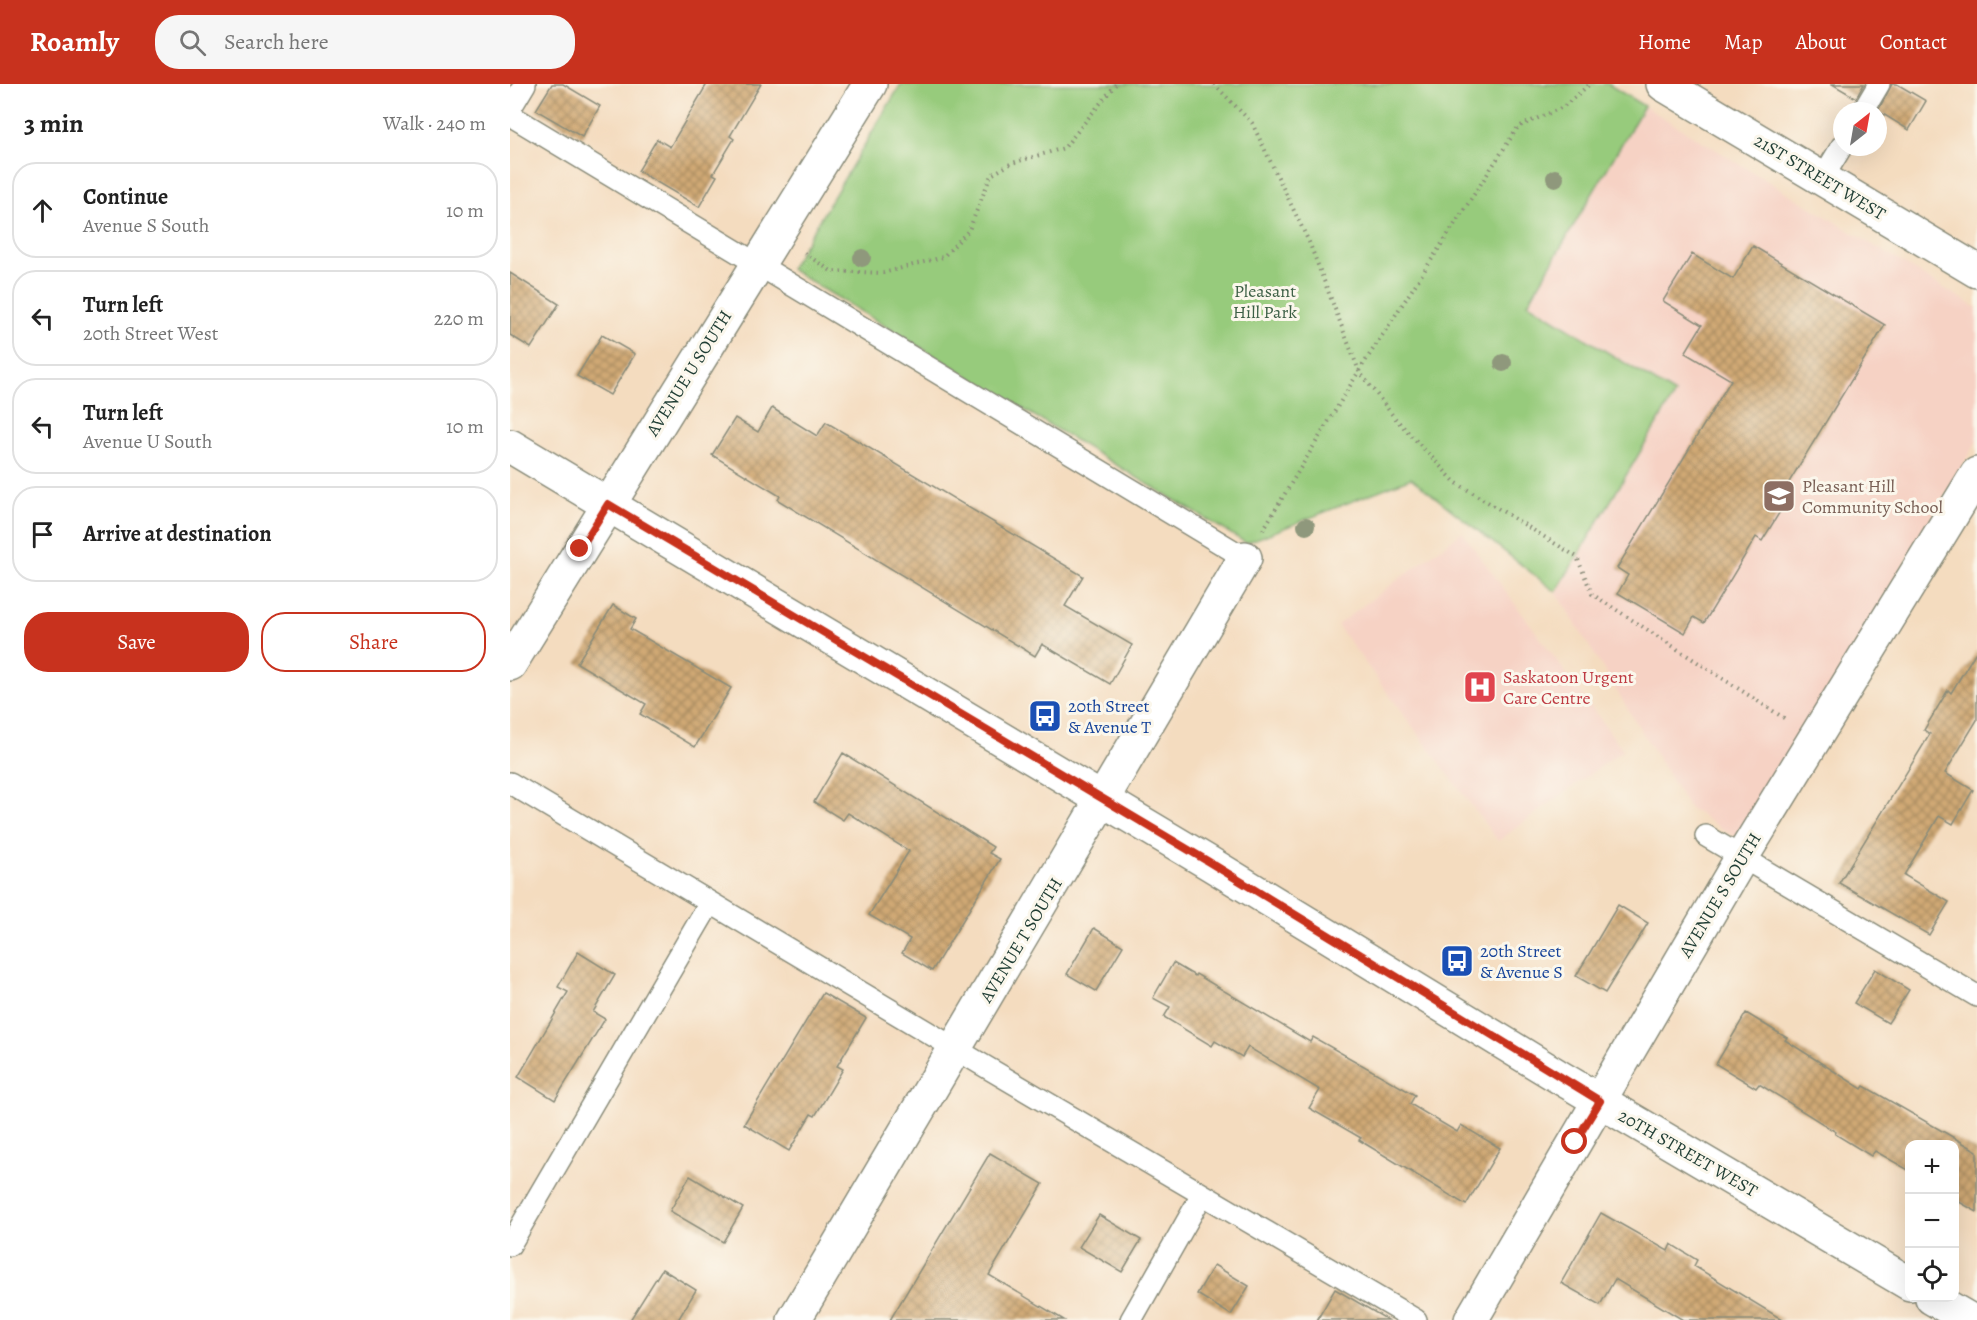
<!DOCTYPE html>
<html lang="en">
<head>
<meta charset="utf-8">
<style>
  :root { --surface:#fff; --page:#f6f6f6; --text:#222; --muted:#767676; --line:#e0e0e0; --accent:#c8321e }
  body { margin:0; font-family:Alegreya,serif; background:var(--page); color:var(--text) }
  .controls { position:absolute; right:18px; bottom:18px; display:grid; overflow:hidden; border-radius:12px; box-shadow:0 6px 24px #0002 }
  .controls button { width:54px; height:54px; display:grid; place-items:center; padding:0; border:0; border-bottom:2px solid var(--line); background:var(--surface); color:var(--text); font:30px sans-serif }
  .compass { position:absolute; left:1323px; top:18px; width:54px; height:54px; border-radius:50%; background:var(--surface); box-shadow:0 6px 24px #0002; rotate:31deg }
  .stop { position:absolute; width:18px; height:18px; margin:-14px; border:4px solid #c8321e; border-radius:50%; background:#fff }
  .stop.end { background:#c8321e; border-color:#fff; box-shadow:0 2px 6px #0008 }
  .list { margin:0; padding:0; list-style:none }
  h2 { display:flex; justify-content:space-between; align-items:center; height:78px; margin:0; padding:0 24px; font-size:26px }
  h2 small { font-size:20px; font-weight:400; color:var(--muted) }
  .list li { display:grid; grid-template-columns:39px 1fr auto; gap:18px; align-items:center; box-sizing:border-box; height:96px; margin:0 12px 12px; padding:0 12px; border:2px solid var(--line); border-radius:24px }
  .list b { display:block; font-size:22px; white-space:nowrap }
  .list p { margin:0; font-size:20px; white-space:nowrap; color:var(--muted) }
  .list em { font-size:20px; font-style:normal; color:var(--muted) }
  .actions { display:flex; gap:12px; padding:18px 24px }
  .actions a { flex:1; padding:14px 0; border:2px solid var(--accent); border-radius:24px; text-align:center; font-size:21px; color:var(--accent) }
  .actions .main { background:var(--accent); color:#fff }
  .icon { flex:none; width:33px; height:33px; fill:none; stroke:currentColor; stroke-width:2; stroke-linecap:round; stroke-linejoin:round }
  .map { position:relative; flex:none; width:1467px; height:1236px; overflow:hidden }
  header { display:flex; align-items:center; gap:36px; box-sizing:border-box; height:84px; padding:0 30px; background:var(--accent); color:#fff }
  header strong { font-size:28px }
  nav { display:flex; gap:33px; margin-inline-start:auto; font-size:21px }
  .search { width:420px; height:54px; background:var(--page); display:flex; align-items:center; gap:15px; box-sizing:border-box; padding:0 21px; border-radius:24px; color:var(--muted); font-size:22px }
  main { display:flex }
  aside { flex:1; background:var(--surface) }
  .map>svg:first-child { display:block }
  .built { fill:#f6d2c4 }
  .park { fill:#97cb7b; stroke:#5b8458; stroke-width:1.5 }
  .building { fill:url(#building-cross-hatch) }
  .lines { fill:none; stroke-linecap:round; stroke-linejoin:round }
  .service-casing { stroke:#8a8c7a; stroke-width:24 }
  .minor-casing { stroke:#8a8c7a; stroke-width:36 }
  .secondary-casing { stroke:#8a8c7a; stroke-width:36 }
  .path { stroke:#8a8c7a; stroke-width:4; stroke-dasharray:1.5 4.5; stroke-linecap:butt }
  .service { stroke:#fff; stroke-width:21 }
  .minor { stroke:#fff; stroke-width:33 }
  .secondary { stroke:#fff; stroke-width:33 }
  .tree { fill:#8f987c }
  .route { stroke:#c8321e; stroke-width:8 }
  .labels { text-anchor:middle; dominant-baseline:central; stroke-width:6; stroke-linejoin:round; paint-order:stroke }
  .street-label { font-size:18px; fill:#1f3d34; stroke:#fbf7ec }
  .park-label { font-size:18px; fill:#3d6046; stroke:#fbf7ec }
  .education-label { font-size:18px; fill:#785e54; stroke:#fbf7ec; text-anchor:start }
  .health-label { font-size:18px; fill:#be3a42; stroke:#fbf7ec; text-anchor:start }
  .transit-label { font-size:18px; fill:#164399; stroke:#fbf7ec; text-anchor:start }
</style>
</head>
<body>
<header>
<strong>Roamly</strong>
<div class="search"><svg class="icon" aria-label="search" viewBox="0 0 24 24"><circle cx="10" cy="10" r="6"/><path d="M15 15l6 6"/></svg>Search here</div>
<nav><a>Home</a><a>Map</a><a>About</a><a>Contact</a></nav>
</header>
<main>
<aside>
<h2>3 min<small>Walk · 240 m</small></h2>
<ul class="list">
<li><svg class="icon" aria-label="ahead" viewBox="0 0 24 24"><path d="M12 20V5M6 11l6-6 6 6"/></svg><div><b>Continue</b><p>Avenue S South</p></div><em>10 m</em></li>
<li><svg class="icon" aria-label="left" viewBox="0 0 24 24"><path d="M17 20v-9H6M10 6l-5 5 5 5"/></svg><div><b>Turn left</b><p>20th Street West</p></div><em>220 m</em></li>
<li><svg class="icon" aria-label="left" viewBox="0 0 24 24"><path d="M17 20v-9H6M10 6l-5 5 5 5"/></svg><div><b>Turn left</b><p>Avenue U South</p></div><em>10 m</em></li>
<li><svg class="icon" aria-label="arrive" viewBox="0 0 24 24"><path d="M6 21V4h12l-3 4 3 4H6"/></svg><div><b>Arrive at destination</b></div></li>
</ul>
<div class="actions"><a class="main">Save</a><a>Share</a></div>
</aside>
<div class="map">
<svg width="1467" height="1236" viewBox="0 0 1467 1236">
  <defs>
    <pattern id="building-cross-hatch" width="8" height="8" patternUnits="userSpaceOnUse" patternTransform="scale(1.5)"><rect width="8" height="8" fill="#d0a975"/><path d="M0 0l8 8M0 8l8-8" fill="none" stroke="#a88b61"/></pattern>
  </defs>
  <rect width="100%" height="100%" fill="#fbf7ec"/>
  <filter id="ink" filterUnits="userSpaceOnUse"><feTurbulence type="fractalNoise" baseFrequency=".0167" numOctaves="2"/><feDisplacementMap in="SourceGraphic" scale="12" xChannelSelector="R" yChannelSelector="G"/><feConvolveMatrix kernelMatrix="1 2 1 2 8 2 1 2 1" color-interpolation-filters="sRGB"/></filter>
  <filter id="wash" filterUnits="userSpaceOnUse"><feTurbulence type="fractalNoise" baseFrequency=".008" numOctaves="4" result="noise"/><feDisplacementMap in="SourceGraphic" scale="24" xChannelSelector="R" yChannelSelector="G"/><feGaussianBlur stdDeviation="1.35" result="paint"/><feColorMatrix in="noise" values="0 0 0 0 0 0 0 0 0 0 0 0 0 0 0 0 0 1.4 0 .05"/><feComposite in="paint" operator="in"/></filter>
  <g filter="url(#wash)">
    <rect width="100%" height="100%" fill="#f4dcbf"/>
    <g class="built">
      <polygon points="1134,22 1467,224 1467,357 1230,756 1178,723 1046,508 1165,310 1018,219"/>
      <polygon points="952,448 1113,666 988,757 827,541"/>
    </g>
    <polygon class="park" points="391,0 1098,0 1134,22 1018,219 1165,310 1046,508 901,394 736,459 280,185"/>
    <g id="blocks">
      <g class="building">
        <polygon points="42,0 53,0 90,22 72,53 26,26"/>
        <polygon points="197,0 251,0 220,52 224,55 203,90 207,92 189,123 128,87 147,55 160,63"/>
        <polygon points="1322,0 1354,0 1346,14"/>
        <polygon points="1382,0 1387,0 1416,17 1399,46 1368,27"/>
        <polygon points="1243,162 1375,241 1265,421 1271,426 1252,457 1246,453 1194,539 1184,533 1175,549 1108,509 1118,491 1107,484 1221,296 1175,269 1192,241 1153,217 1182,170 1223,195"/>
        <polygon points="0,189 49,220 21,264 0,251"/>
        <polygon points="92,251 125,270 100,311 67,292"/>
        <polygon points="262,324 307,352 316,338 573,492 555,522 622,561 600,600 532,560 525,572 268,416 270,412 202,371 225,334 248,348"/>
        <polygon points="103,521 126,535 120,545 221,604 185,663 130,630 136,620 67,579"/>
        <polygon points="1467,566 1467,636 1435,689 1463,706 1443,740 1429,732 1394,791 1439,818 1419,851 1329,799 1420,650 1414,646 1438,606 1441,609"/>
        <polygon points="333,669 483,763 479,769 490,775 422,887 392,869 400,855 359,831 399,767 338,729 333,736 304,718"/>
        <polygon points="1108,821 1138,839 1095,909 1066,892"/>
        <polygon points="584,844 613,862 586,907 557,890"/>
        <polygon points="68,868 105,891 83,928 95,935 45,1016 8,993 58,908 48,903"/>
        <polygon points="663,879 685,892 686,890 800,958 803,953 905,1011 900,1020 947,1048 951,1041 990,1064 956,1121 849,1056 851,1054 799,1024 810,1006 738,963 732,973 705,957 702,962 654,933 660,923 643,914"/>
        <polygon points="1365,885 1399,906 1378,939 1344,919"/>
        <polygon points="313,909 356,934 327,982 333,985 305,1032 301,1030 279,1067 234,1040"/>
        <polygon points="1236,929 1277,954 1275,956 1352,1005 1354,1002 1467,1067 1467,1128 1444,1115 1444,1060 1400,1060 1400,1087 1365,1067 1361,1072 1325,1050 1326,1048 1249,1000 1246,1004 1206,980"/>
        <polygon points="480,1069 533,1100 479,1191 554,1236 380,1236"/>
        <polygon points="180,1092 233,1124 213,1158 160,1127"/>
        <polygon points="1091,1129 1158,1167 1161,1160 1187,1176 1184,1182 1273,1236 1173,1236 1105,1195 1090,1221 1051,1199"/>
        <polygon points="589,1131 631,1156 612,1188 569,1163"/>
        <polygon points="704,1181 739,1202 721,1231 687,1210"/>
        <polygon points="152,1185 186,1206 168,1236 120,1236"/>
        <polygon points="825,1205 878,1236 807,1236"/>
      </g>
    </g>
  </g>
  <g filter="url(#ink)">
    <use href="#blocks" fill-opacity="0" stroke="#8a8c7a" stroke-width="1.5"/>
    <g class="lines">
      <g class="service-casing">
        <g id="service">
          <polyline points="0,25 15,0"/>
          <polyline points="1353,27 1369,0"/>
          <polyline points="0,31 735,474"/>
          <polyline points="1312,95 1332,62"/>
          <polyline points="0,699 471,980 906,1236"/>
          <polyline points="1196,752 1467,912"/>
          <polyline points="0,1161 200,819"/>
          <polyline points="621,1236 692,1111"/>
        </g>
      </g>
      <g class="minor-casing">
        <g id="minor">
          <polyline points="1153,0 1467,187"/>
          <polyline points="0,580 360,0"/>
          <polyline points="284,1236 735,474"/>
          <polyline points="961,1236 1232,773 1467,390"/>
        </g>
      </g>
      <g class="secondary-casing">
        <g id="secondary">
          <polyline points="0,362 699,779 1051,994 1400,1200"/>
          <polyline points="1422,1214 1460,1236"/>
        </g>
      </g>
      <g class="path">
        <polyline points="704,0 742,39 799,158 849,287 884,333 945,398 1067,473 1082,510 1277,636"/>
        <polyline points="294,169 321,187 373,189 433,173 459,146 481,91 502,79 554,64 606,0"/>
        <polyline points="753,446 849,287 1008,43 1053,23 1080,0"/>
      </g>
      <use href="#service" class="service"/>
      <use href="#minor" class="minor"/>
      <use href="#secondary" class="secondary"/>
    </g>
    <g class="tree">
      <circle cx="1045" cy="94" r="9"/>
      <circle cx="352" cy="174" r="9"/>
      <circle cx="993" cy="279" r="9"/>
      <circle cx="796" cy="442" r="9"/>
    </g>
  </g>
  <g class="lines" filter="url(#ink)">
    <polyline class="route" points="70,465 98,420 699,778 1090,1017 1065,1058"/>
  </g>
  <defs>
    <g id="school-square" transform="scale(1.725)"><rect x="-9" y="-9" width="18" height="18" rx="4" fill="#8d6e63" stroke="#fbf7ec"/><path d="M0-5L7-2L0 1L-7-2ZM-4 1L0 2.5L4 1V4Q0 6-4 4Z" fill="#fff"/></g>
    <g id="hospital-square" transform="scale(1.725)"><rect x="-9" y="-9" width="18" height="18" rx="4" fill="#e0444e" stroke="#fbf7ec"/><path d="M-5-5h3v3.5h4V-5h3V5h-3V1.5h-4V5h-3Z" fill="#fff"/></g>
    <g id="bus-square" transform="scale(1.725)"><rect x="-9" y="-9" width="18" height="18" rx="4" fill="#1a4fb4" stroke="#fbf7ec"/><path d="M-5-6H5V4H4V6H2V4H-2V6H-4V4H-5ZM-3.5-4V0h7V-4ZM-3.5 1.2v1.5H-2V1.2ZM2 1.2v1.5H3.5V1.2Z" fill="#fff"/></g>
  </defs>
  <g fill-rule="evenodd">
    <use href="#school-square" x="1269" y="412"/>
    <use href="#hospital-square" x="970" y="603"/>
    <use href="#bus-square" x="535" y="632"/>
    <use href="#bus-square" x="947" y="877"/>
  </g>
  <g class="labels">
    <g class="street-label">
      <text transform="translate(1310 93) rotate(31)">21ST STREET WEST</text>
      <text transform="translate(179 289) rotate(-58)">AVENUE U SOUTH</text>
      <text transform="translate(1210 811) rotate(-59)">AVENUE S SOUTH</text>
      <text transform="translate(511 856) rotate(-59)">AVENUE T SOUTH</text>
      <text transform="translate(1178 1069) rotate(30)">20TH STREET WEST</text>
    </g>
    <g class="park-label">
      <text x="755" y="207">Pleasant<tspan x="755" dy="21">Hill Park</tspan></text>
    </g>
    <g class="education-label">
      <text x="1292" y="402">Pleasant Hill<tspan x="1292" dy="21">Community School</tspan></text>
    </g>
    <g class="health-label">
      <text x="993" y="593">Saskatoon Urgent<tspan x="993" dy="21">Care Centre</tspan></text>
    </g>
    <g class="transit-label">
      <text x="558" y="622">20th Street<tspan x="558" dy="21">&amp; Avenue T</tspan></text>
      <text x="970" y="867">20th Street<tspan x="970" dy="21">&amp; Avenue S</tspan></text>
    </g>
  </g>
</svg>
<div class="controls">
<button>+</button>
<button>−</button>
<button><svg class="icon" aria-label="locate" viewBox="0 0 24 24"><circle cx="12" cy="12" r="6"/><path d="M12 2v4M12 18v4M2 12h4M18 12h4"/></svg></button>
</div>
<svg class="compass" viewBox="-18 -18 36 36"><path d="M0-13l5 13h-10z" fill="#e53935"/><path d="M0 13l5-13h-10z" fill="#767676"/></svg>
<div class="stop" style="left:1065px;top:1058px"></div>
<div class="stop end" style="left:70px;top:465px"></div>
</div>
</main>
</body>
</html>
